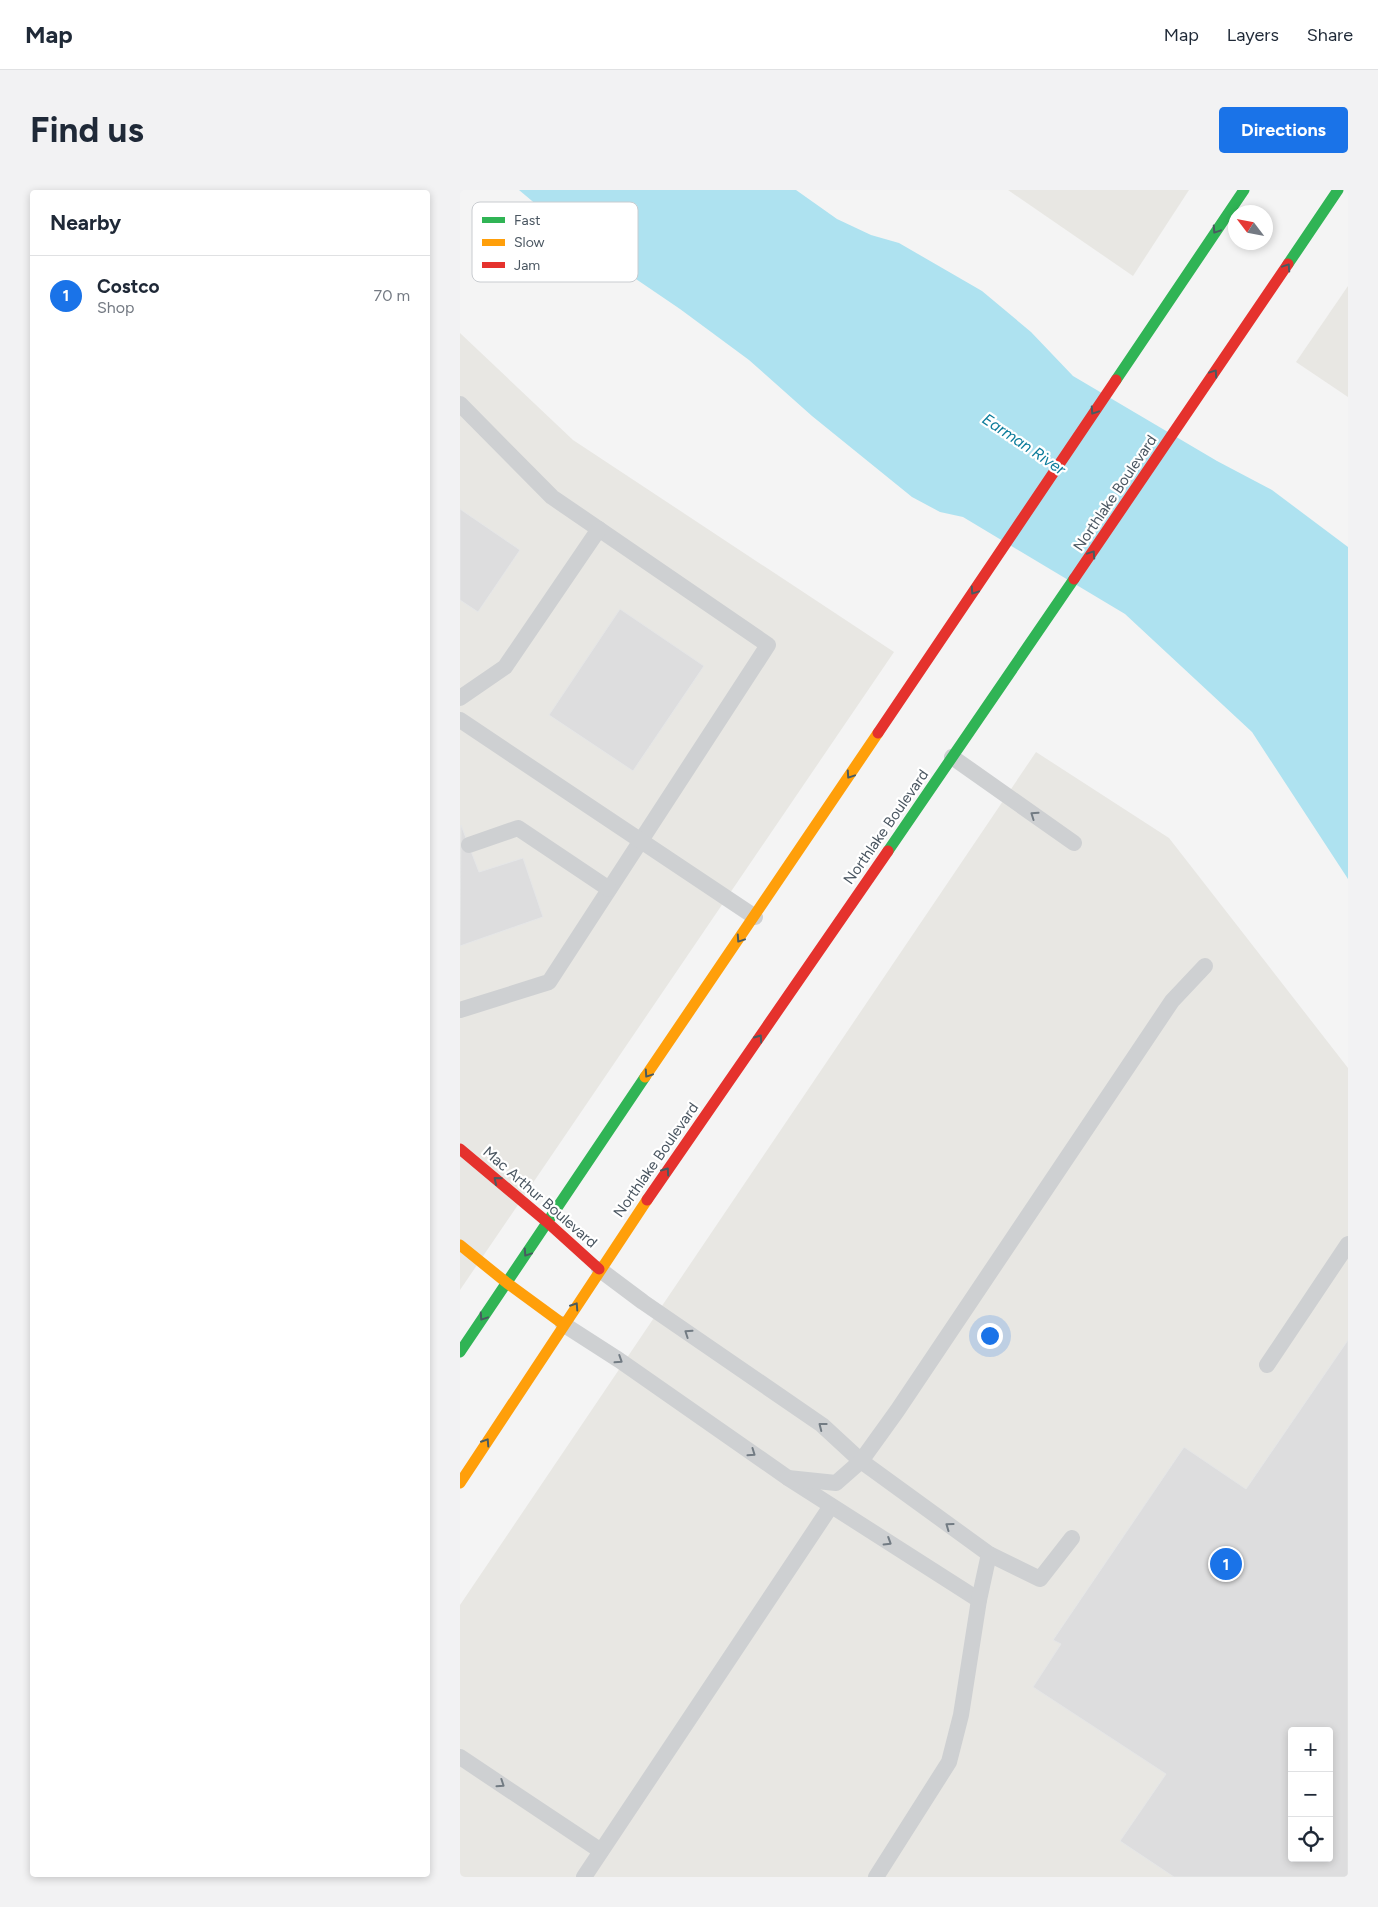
<!DOCTYPE html>
<html lang="en">
<head>
<meta charset="utf-8">
<style>
  :root { --surface:#fff; --page:#f2f2f3; --text:#1f2937; --muted:#747a83; --line:#e0e1e3; --accent:#1a73e8 }
  body { margin:0; font-family:Figtree,sans-serif; background:var(--page); color:var(--text) }
  .controls { position:absolute; right:15px; bottom:15px; display:grid; overflow:hidden; border-radius:5px; box-shadow:0 2px 8px #0003 }
  .controls button { width:45px; height:45px; display:grid; place-items:center; padding:0; border:0; border-bottom:1px solid var(--line); background:var(--surface); color:var(--text); font:25px sans-serif }
  .compass { position:absolute; left:768px; top:15px; width:45px; height:45px; border-radius:50%; background:var(--surface); box-shadow:0 2px 8px #0003; rotate:302deg }
  .you { position:absolute; left:529px; top:1145px; width:18px; height:18px; margin:-12px; border:4px solid #fff; border-radius:50%; background:#1a73e8; box-shadow:0 0 0 8px #1a73e833 }
  .badge { display:grid; place-items:center; width:32px; height:32px; border-radius:50%; background:var(--accent); color:#fff; font-size:16px; font-weight:700 }
  .pin { position:absolute; translate:-50% -50%; border:2px solid #fff; box-shadow:0 1px 5px #0006 }
  .list { margin:0; padding:0; list-style:none }
  h2 { display:flex; justify-content:space-between; align-items:center; height:65px; margin:0; padding:0 20px; font-size:21px }
  h2 small { font-size:16px; font-weight:400; color:var(--muted) }
  .list li { display:grid; grid-template-columns:32px 1fr auto; gap:15px; align-items:center; box-sizing:border-box; height:80px; padding:0 20px; border-top:1px solid var(--line) }
  .list b { display:block; font-size:19px; white-space:nowrap }
  .list p { margin:0; font-size:16px; white-space:nowrap; color:var(--muted) }
  .list em { font-size:16px; font-style:normal; color:var(--muted) }
  .icon { flex:none; width:28px; height:28px; fill:none; stroke:currentColor; stroke-width:2; stroke-linecap:round; stroke-linejoin:round }
  .map { position:relative; flex:none; width:888px; height:1687px; overflow:hidden; border-radius:5px }
  header { display:flex; align-items:center; gap:30px; box-sizing:border-box; height:70px; padding:0 25px; background:var(--surface); border-bottom:1px solid var(--line) }
  header strong { font-size:24px }
  nav { display:flex; gap:28px; margin-inline-start:auto; font-size:18px }
  .intro { display:flex; align-items:center; justify-content:space-between; box-sizing:border-box; height:120px; padding:0 30px }
  h1 { margin:0; font-size:35px }
  .button { padding:12px 22px; border-radius:5px; background:var(--accent); color:#fff; font-size:18px; font-weight:700 }
  main { display:flex; gap:30px; padding:0 30px }
  aside { flex:1; background:var(--surface); border-radius:5px; box-shadow:0 2px 8px #0003 }
  .map>svg:first-child { display:block }
  .commercial { fill:#e8e7e3; fill-rule:evenodd }
  .water { fill:#aee2f0 }
  .building { fill:#ddddde; stroke:#e5e6e7; fill-rule:evenodd }
  .lines { fill:none; stroke-linecap:round; stroke-linejoin:round }
  .lane { stroke:#ced0d2; stroke-width:16 }
  .fast { stroke:#30b455; stroke-width:11 }
  .slow { stroke:#ff9f0a; stroke-width:11 }
  .jam { stroke:#e5322d; stroke-width:11 }
  .oneway { stroke:#495b60 }
  .oneway2 { stroke:#727b83 }
  .labels { text-anchor:middle; dominant-baseline:central; stroke-width:4.5; stroke-linejoin:round; paint-order:stroke }
  .street-label { font-size:15px; fill:#4a5661; stroke:#fff }
  .water-label { font-size:16px; font-style:italic; fill:#0c7c9b; stroke:#fff }
  .key { fill:#fff; stroke:#c9ccd0; stroke-width:1 }
  .key-label { font-size:14px; fill:#4a5661 }
</style>
</head>
<body>
<header>
<strong>Map</strong>
<nav><a>Map</a><a>Layers</a><a>Share</a></nav>
</header>
<div class="intro"><h1>Find us</h1><a class="button">Directions</a></div>
<main>
<aside>
<h2>Nearby<small></small></h2>
<ul class="list">
<li><span class="badge">1</span><div><b>Costco</b><p>Shop</p></div><em>70 m</em></li>
</ul>
</aside>
<div class="map">
<svg width="888" height="1687" viewBox="0 0 888 1687">
  <rect width="100%" height="100%" fill="#f4f4f4"/>
  <g class="commercial">
    <polygon points="548,0 729,0 673,86"/>
    <polygon points="888,96 888,207 836,172"/>
    <polygon points="0,143 113,250 434,462 0,1100"/>
    <path d="M576,562L709,648L888,878V1687H0V1415ZM832,1541H869V1668H832Z"/>
  </g>
  <polygon class="water" points="59,0 336,0 377,29 411,45 439,53 522,101 571,142 613,186 757,271 812,300 888,357 888,689 792,542 665,424 503,327 480,322 452,307 352,226 289,170 220,119 170,85 147,74"/>
  <g class="building">
    <polygon points="0,319 60,360 18,422 0,410"/>
    <polygon points="160,419 244,476 173,581 89,525"/>
    <polygon points="1,635 19,682 63,668 83,727 0,756"/>
    <path d="M888,1150V1687H714L660,1651L706,1584L573,1497L601,1454L593,1450L724,1257L786,1299ZM832,1541H869V1668H832Z"/>
  </g>
  <g class="lines">
    <g class="lane">
      <polyline points="0,214 92,307 308,455 89,792 0,820"/>
      <polyline points="0,508 45,477 139,339"/>
      <polyline points="0,530 295,727"/>
      <polyline points="492,567 614,653"/>
      <polyline points="9,655 58,638 149,699"/>
      <polyline points="139,1079 183,1112 362,1235 401,1271 529,1364 580,1389 612,1348"/>
      <polyline points="103,1134 159,1170 328,1288 519,1410"/>
      <polyline points="807,1175 888,1054"/>
      <polyline points="328,1288 376,1293 401,1271 437,1221 712,811 745,776"/>
      <polyline points="0,1567 141,1661"/>
      <polyline points="124,1687 371,1316"/>
      <polyline points="416,1687 489,1572 501,1525 519,1410 529,1364"/>
    </g>
    <g class="fast">
      <polyline points="828,74 878,0"/>
      <polyline points="656,190 784,0"/>
      <polyline points="428,661 614,389"/>
      <polyline points="0,1162 185,887"/>
    </g>
    <g class="slow">
      <polyline points="185,887 418,543"/>
      <polyline points="0,1055 47,1093 103,1134"/>
      <polyline points="0,1293 187,1010"/>
    </g>
    <g class="jam">
      <polyline points="614,389 828,74"/>
      <polyline points="418,543 656,190"/>
      <polyline points="0,959 87,1032 139,1079"/>
      <polyline points="187,1010 428,661"/>
    </g>
  </g>
  <defs><path id="oneway-chevron" d="M-2-3.5L2.5 0L-2 3.5" fill="none" stroke-width="1.6" stroke-linecap="round" stroke-linejoin="round" transform="scale(1.25)"/></defs>
  <g class="oneway">
    <use href="#oneway-chevron" transform="translate(756 40) rotate(124)"/>
    <use href="#oneway-chevron" transform="translate(827 77) rotate(-56)"/>
    <use href="#oneway-chevron" transform="translate(754 183) rotate(-56)"/>
    <use href="#oneway-chevron" transform="translate(634 221) rotate(124)"/>
    <use href="#oneway-chevron" transform="translate(632 364) rotate(-56)"/>
    <use href="#oneway-chevron" transform="translate(514 401) rotate(124)"/>
    <use href="#oneway-chevron" transform="translate(390 585) rotate(124)"/>
    <use href="#oneway-chevron" transform="translate(280 749) rotate(124)"/>
    <use href="#oneway-chevron" transform="translate(299 848) rotate(-55)"/>
    <use href="#oneway-chevron" transform="translate(188 884) rotate(124)"/>
    <use href="#oneway-chevron" transform="translate(206 981) rotate(-55)"/>
    <use href="#oneway-chevron" transform="translate(37 990) rotate(-140)"/>
    <use href="#oneway-chevron" transform="translate(67 1063) rotate(124)"/>
    <use href="#oneway-chevron" transform="translate(115 1116) rotate(-57)"/>
    <use href="#oneway-chevron" transform="translate(23 1127) rotate(124)"/>
    <use href="#oneway-chevron" transform="translate(26 1252) rotate(-57)"/>
  </g>
  <g class="oneway2">
    <use href="#oneway-chevron" transform="translate(574 625) rotate(-145)"/>
    <use href="#oneway-chevron" transform="translate(228 1143) rotate(-146)"/>
    <use href="#oneway-chevron" transform="translate(159 1170) rotate(33)"/>
    <use href="#oneway-chevron" transform="translate(362 1236) rotate(-142)"/>
    <use href="#oneway-chevron" transform="translate(292 1263) rotate(35)"/>
    <use href="#oneway-chevron" transform="translate(489 1336) rotate(-144)"/>
    <use href="#oneway-chevron" transform="translate(428 1352) rotate(32)"/>
    <use href="#oneway-chevron" transform="translate(41 1594) rotate(34)"/>
  </g>
  <g class="labels">
    <g class="street-label">
      <text transform="translate(655 303) rotate(-56)">Northlake Boulevard</text>
      <text transform="translate(426 637) rotate(-55)">Northlake Boulevard</text>
      <text transform="translate(196 970) rotate(-55)">Northlake Boulevard</text>
      <text transform="translate(80 1007) rotate(41)">Mac Arthur Boulevard</text>
    </g>
    <g class="water-label">
      <text transform="translate(564 254) rotate(34)">Earman River</text>
    </g>
  </g>
  <rect x="12" y="12" width="166" height="80" rx="8" class="key"/>
  <rect x="22" y="27" width="23" height="6" fill="#30b455"/>
  <rect x="22" y="49" width="23" height="7" fill="#ff9f0a"/>
  <rect x="22" y="72" width="23" height="6" fill="#e5322d"/>
  <g class="key-label">
    <text x="54" y="35">Fast</text>
    <text x="54" y="57">Slow</text>
    <text x="54" y="80">Jam</text>
  </g>
</svg>
<div class="controls">
<button>+</button>
<button>−</button>
<button><svg class="icon" aria-label="locate" viewBox="0 0 24 24"><circle cx="12" cy="12" r="6"/><path d="M12 2v4M12 18v4M2 12h4M18 12h4"/></svg></button>
</div>
<svg class="compass" viewBox="-18 -18 36 36"><path d="M0-13l5 13h-10z" fill="#e53935"/><path d="M0 13l5-13h-10z" fill="#747a83"/></svg>
<div class="you"></div>
<div class="pin badge" style="left:766px;top:1374px">1</div>
</div>
</main>
</body>
</html>
